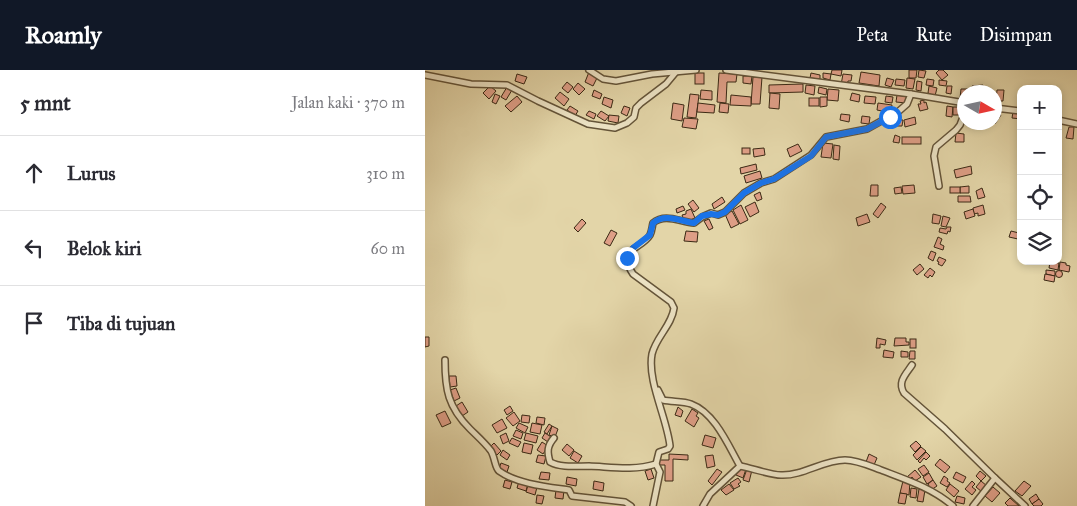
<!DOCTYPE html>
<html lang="id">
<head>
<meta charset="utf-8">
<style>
  :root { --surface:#fff; --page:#f7f7f7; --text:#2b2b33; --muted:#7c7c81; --line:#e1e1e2; --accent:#111827 }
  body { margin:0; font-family:"IM FELL Great Primer",serif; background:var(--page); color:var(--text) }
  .controls { position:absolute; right:15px; top:15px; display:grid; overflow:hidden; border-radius:10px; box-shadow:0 2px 8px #0003 }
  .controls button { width:45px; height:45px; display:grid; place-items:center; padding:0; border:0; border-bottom:1px solid var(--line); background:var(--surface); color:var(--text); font:25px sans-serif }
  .compass { position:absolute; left:532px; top:15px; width:45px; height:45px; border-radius:50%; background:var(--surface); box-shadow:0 2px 8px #0003; rotate:99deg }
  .stop { position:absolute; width:15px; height:15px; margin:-11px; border:4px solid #1a73e8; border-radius:50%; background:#fff }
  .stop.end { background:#1a73e8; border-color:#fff; box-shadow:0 1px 5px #0008 }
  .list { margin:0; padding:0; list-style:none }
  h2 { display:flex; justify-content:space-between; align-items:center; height:65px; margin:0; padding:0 20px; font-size:21px }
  h2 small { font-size:16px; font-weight:400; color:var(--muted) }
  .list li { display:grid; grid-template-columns:32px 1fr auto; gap:15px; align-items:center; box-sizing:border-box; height:75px; padding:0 20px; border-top:1px solid var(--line) }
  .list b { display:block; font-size:19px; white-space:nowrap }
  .list em { font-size:16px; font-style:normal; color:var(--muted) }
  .icon { flex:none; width:28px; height:28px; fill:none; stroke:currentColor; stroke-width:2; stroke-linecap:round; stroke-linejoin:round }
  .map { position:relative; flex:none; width:652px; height:436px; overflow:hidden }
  header { display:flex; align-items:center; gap:30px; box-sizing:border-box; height:70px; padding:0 25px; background:var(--accent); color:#fff }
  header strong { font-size:24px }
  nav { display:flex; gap:28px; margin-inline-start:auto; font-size:18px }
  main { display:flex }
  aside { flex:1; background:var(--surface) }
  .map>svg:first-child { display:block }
  .building { fill:#de9e86; stroke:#3a2914 }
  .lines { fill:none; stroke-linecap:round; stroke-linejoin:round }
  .street-casing { stroke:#645439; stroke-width:8 }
  .street { stroke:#ede4c6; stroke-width:5 }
  .route { stroke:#1a73e8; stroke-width:6 }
</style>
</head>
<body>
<header>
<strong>Roamly</strong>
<nav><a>Peta</a><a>Rute</a><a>Disimpan</a></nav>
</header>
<main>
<aside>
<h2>5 mnt<small>Jalan kaki · 370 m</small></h2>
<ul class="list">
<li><svg class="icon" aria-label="ahead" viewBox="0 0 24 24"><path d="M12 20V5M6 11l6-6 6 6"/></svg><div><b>Lurus</b></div><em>310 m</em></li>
<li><svg class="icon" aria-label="left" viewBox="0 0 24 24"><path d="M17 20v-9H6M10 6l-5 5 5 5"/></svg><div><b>Belok kiri</b></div><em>60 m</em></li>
<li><svg class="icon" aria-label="arrive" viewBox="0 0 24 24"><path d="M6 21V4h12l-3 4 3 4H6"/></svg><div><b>Tiba di tujuan</b></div></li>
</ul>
</aside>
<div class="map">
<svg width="652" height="436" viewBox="0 0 652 436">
  <rect width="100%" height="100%" fill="#e3d5a8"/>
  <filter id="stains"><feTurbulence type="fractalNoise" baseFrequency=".004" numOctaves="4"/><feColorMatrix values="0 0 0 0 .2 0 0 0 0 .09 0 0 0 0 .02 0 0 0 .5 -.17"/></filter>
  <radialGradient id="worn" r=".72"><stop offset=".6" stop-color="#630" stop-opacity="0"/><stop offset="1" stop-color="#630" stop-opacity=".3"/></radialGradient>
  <g class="building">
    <polygon points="407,0 417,0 416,6 406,4"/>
    <polygon points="484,0 492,0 491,8 484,8"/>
    <polygon points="494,0 501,1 499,8 493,7"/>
    <polygon points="514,0 518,0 523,5 517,10 511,3"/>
    <polygon points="164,2 173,6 168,16 160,12"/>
    <polygon points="436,2 455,5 454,16 434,13"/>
    <rect x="270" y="3" width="9" height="11"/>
    <polygon points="294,3 312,4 311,12 302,12 301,33 292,32"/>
    <polygon points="386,3 395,5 395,9 385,8"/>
    <polygon points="398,3 406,4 405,10 398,8"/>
    <polygon points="92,4 102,7 99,14 90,11"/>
    <polygon points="418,4 427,5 426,11 423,11 422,16 416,15"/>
    <polygon points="318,6 327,6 326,14 318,13"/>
    <polygon points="328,7 337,7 335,34 326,34"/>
    <polygon points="462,8 469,10 466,17 460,15"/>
    <polygon points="482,8 490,9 488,19 481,18"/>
    <polygon points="471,9 480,10 479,16 470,15"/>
    <polygon points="502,9 509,10 508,16 501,15"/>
    <polygon points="514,10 522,11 521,16 514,15"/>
    <polygon points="492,11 497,12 496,21 491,20"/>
    <polygon points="142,12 148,17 143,23 137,18"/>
    <polygon points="153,13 160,19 154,25 148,19"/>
    <polygon points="378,14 378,22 344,23 344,15"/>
    <polygon points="381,15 390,16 389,25 380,23"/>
    <polygon points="558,15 558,22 548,22 547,16"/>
    <polygon points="65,16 71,21 64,29 58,23"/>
    <polygon points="504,16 512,18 510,26 503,23"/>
    <polygon points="522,16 527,16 526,24 521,23"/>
    <polygon points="82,17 87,20 81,30 76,27"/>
    <polygon points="394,17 402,19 401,25 393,23"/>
    <polygon points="403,19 414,20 413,31 402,30"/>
    <polygon points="536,19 543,19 543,22 540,22 540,28 535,28"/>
    <polygon points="169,20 177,24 175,29 167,26"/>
    <polygon points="276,20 287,21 287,30 275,29"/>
    <polygon points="572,20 579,20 578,31 571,31"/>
    <polygon points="135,22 144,29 139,36 130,28"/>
    <polygon points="345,23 355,24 354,39 344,38"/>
    <polygon points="427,23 435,25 434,32 425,30"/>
    <polygon points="70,24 75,26 71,34 67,32"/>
    <polygon points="265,24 274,25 271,48 262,47"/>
    <polygon points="306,25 326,27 326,36 305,35"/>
    <polygon points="472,25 482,27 481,33 471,32"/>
    <polygon points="92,26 97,32 86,42 80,36"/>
    <polygon points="440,26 451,27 450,34 439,33"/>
    <polygon points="461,26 468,27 467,33 460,32"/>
    <polygon points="179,27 188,30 186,38 177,34"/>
    <polygon points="395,27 402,27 402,36 395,37"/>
    <rect x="384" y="28" width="10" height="8"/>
    <polygon points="499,30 499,33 501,32 503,39 495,41 493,34 496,34 495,31"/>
    <polygon points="248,33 259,35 257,51 246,49"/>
    <polygon points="273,33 290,35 289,43 272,42"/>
    <polygon points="295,33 304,34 303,43 294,42"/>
    <polygon points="453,33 467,35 466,43 452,40"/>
    <polygon points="145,36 153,41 150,46 142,40"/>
    <polygon points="199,36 205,38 202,46 196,43"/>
    <polygon points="522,36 528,37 527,47 521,46"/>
    <polygon points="528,37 535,37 534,45 528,45"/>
    <polygon points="164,41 171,44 169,49 161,45"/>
    <polygon points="176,41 184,46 180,51 172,46"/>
    <polygon points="570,41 576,45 570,54 568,52 570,52"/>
    <polygon points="588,42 596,44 596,49 587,48"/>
    <polygon points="416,44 425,45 424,52 415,50"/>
    <polygon points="184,45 194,46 193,53 183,51"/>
    <polygon points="437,46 445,47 444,54 436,53"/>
    <polygon points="490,47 491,54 480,57 479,50"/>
    <polygon points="259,48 273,49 271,59 257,57"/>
    <polygon points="467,50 478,50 477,56 467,56"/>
    <polygon points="644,57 649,57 648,69 641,68"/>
    <polygon points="531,63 539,64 539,72 530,72"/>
    <polygon points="470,65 475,67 474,73 468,72"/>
    <rect x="477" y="67" width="19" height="7"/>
    <polygon points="398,73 408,74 406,88 396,87"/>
    <polygon points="373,74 377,81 365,87 362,79"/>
    <polygon points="409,75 415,76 414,90 408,89"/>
    <rect x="317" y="78" width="8" height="6"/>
    <polygon points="339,78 340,85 329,87 328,79"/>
    <polygon points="331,94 332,100 316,104 315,98"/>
    <polygon points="546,96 547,104 531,108 529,100"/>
    <polygon points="335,101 337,108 321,113 319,106"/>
    <polygon points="446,115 453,115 453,126 445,126"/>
    <polygon points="489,115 490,123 478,124 477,116"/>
    <polygon points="544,116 544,123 535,123 535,117"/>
    <polygon points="476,117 477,123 470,124 469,118"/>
    <rect x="525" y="117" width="10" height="6"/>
    <polygon points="557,118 560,127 553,129 551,121"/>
    <polygon points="335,122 337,129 332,131 329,125"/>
    <polygon points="533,126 545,126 546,132 533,132"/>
    <polygon points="297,127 300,132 289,139 287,134"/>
    <polygon points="268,130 274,138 269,142 263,134"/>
    <polygon points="330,132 334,142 325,147 320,137"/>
    <polygon points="456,133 461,137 453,148 448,144"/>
    <polygon points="316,135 323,150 315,154 308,140"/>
    <polygon points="558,135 560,144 553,146 553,143 549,144 548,138"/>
    <polygon points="258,136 260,140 252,143 251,139"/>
    <polygon points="266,139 270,148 260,152 257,145 261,144 261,141"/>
    <polygon points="548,139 550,146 541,149 539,142"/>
    <polygon points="307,141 314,154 306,158 300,144"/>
    <polygon points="442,144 445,152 433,156 431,148"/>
    <polygon points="508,144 516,146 514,154 507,153"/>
    <polygon points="518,146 525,148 521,157 516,156"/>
    <polygon points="157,149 161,153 153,162 149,158"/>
    <polygon points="284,149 288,158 284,160 279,151"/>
    <polygon points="522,157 526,157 525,162 523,161 522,164 514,162 515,158 521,159"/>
    <polygon points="186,160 192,163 185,176 179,173"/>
    <polygon points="261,161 273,162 272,172 259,171"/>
    <polygon points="586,161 594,163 593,169 584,167"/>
    <polygon points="513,167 517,169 515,174 519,176 518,180 509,177"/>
    <polygon points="506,181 511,183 508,191 503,188"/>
    <polygon points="514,187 521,190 517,196 513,194 514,192 512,191"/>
    <polygon points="625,192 634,193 633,200 624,198"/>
    <polygon points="635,192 641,193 641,195 645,196 644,202 634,200"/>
    <polygon points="495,194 499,199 492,205 488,200"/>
    <polygon points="505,198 510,202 507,207 505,205 503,208 499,205"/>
    <polygon points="621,200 630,201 630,206 621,204"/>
    <circle cx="634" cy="204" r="3.5"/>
    <polygon points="620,204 630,206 629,212 619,210"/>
    <polygon points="0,267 4,267 4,276 0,277"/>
    <polygon points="452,268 461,270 460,275 455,274 455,278 451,278"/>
    <polygon points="470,268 481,268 481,272 484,272 484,275 469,276"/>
    <rect x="485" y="269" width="6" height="9"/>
    <polygon points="459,280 469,282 468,288 458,287"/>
    <polygon points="476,281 483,282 483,287 476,287"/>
    <polygon points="485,281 490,281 490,289 484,289"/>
    <polygon points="24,306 31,306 32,316 25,317"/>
    <polygon points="31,318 35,328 29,331 25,320"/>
    <polygon points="37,332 43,342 37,346 31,336"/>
    <polygon points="85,336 88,341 82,345 79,340"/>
    <polygon points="253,337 258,341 256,347 250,345"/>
    <polygon points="267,339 273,343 271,346 274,348 269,357 260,351"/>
    <polygon points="20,341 26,353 17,357 11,345"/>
    <polygon points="89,342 95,351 88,356 81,348"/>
    <polygon points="97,345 105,346 104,353 96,352"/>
    <polygon points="112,347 120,348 119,355 111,353"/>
    <polygon points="77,349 82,358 72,363 67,355"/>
    <polygon points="94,353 103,357 100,363 91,358"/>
    <polygon points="107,353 117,355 115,364 105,362"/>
    <polygon points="124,354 127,356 122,364 119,362"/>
    <polygon points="127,356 133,359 130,367 124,365"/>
    <polygon points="91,360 98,363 96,369 88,366"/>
    <polygon points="81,363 84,371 78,374 75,366"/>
    <polygon points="101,363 113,366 111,373 99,370"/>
    <polygon points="120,363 126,367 123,372 117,368"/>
    <polygon points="280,365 291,368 288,378 277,375"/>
    <polygon points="87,368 96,372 93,377 84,373"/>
    <polygon points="491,371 496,376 490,382 485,376"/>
    <polygon points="117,372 123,376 118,384 112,380"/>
    <polygon points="69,373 76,381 72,385 64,378"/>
    <polygon points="99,373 108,375 106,384 97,382"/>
    <polygon points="142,374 149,380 144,386 137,380"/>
    <polygon points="496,377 501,381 492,390 488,385"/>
    <polygon points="78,380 85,385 82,390 75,385"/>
    <polygon points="149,381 157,386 153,393 145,388"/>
    <polygon points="501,382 505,386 501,390 499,388 495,393 493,391"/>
    <polygon points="244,384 263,385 263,390 248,389 248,411 240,411 240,395 234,395 234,390 244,390"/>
    <polygon points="444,384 452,388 449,395 441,392"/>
    <polygon points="113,385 121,386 119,394 111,392"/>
    <polygon points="288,385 290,396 282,398 280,386"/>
    <polygon points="515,389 525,397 520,403 510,395"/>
    <polygon points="76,393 84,396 82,402 74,399"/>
    <polygon points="499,395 504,402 498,406 493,399"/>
    <polygon points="315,397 321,399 318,408 311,405"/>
    <polygon points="226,399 229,408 223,410 220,401"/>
    <polygon points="292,399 297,402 287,415 283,411"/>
    <polygon points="322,399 327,400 324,412 318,410"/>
    <polygon points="490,400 496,407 490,411 487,407 484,410 482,407"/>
    <polygon points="555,401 561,406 556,411 551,406"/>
    <polygon points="116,402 125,403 124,410 114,409"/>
    <polygon points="531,402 541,407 538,413 528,408"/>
    <polygon points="504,403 508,410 502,414 498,407"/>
    <polygon points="519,406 523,409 522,411 525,413 522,417 515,413"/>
    <polygon points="142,407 152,409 151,416 141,414"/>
    <polygon points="313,408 316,412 313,414 315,416 309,419 305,413"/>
    <polygon points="80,410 87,412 85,419 78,417"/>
    <polygon points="508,410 512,416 506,420 503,414"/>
    <polygon points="94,411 103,414 101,421 92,418"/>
    <polygon points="169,411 179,413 178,421 168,419"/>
    <polygon points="478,411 485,412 484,425 475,423"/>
    <polygon points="547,411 550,414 547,417 551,420 547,425 540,419"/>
    <polygon points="556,411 562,416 557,422 551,417"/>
    <polygon points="599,411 606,416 597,426 590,421"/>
    <polygon points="304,414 309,420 301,425 296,420"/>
    <polygon points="525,414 534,421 529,427 521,420"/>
    <polygon points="103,415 112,417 110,425 101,422"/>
    <polygon points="568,417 575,423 567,432 560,426"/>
    <polygon points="486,418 492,419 491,428 485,427"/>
    <polygon points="494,419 500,420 498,432 492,431"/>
    <polygon points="131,420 139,420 138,429 130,428"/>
    <polygon points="475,423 482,424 480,434 473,433"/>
    <polygon points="611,424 614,429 607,434 604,429"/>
    <polygon points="112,425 119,426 117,434 111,433"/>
    <polygon points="532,426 540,428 539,434 530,432"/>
    <polygon points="585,428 594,436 583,436 580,433"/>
    <polygon points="614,429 618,434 616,436 609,436 607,434"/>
  </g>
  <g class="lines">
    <g class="street-casing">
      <g id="street">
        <polyline points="164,0 178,9 191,11 227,4 271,0"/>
        <polyline points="0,5 46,14 82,15 113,31 163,54 190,58 202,53 209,47 211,38 216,33 241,14 251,2"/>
        <polyline points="486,24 540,33"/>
        <polyline points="570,38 596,41"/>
        <polyline points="633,50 652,54"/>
        <polyline points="514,116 509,86 511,77 531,60 535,55 540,42"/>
        <path d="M20,290C20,320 23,337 45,359C52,366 60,373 66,381C70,388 70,398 74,401C92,414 123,417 144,420L147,426L200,432L206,436"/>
        <path d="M487,295C481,304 472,312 479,323L520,359L570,408"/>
        <path d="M233,320L238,330C247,332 258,331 266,334C290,343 303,375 315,396"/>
        <path d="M129,368C122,376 122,382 125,392C136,398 151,396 164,396C187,397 208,401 231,394"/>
        <path d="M228,436L235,402L231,394L234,382L243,379L245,376C242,348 222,311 227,284C231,267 247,255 249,238L246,232L208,204C191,178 216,180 225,165C227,161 227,157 228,153C240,143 255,152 269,153L277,147L286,143L293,145L300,142L319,123L336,113L349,109L386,85L401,67L442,59L474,41L482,34L486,24L301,0"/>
        <path d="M278,436L285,424L315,396C326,398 346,405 356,405C378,406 398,390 420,390C432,390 445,396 456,400C482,410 507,418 528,436"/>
        <polyline points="548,436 570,408 600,436"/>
      </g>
    </g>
    <use href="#street" class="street"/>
  </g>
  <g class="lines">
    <path class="route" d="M202,188L208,178L225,165L228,153C240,143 255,151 269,153L277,146L286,144L293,145L300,142L319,123L336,113L349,109L386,86L401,67L442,59L465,47"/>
  </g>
  <rect width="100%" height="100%" filter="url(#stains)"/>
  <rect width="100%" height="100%" fill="url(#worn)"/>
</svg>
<div class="controls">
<button>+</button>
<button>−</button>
<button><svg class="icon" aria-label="locate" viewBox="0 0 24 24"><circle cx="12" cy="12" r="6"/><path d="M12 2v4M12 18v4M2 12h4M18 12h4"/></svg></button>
<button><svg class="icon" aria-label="layers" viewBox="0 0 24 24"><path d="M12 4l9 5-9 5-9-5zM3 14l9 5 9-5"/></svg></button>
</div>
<svg class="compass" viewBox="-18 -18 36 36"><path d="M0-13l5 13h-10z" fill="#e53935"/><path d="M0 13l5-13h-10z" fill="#7c7c81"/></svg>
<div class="stop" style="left:465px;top:47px"></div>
<div class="stop end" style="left:202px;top:188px"></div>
</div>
</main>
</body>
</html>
